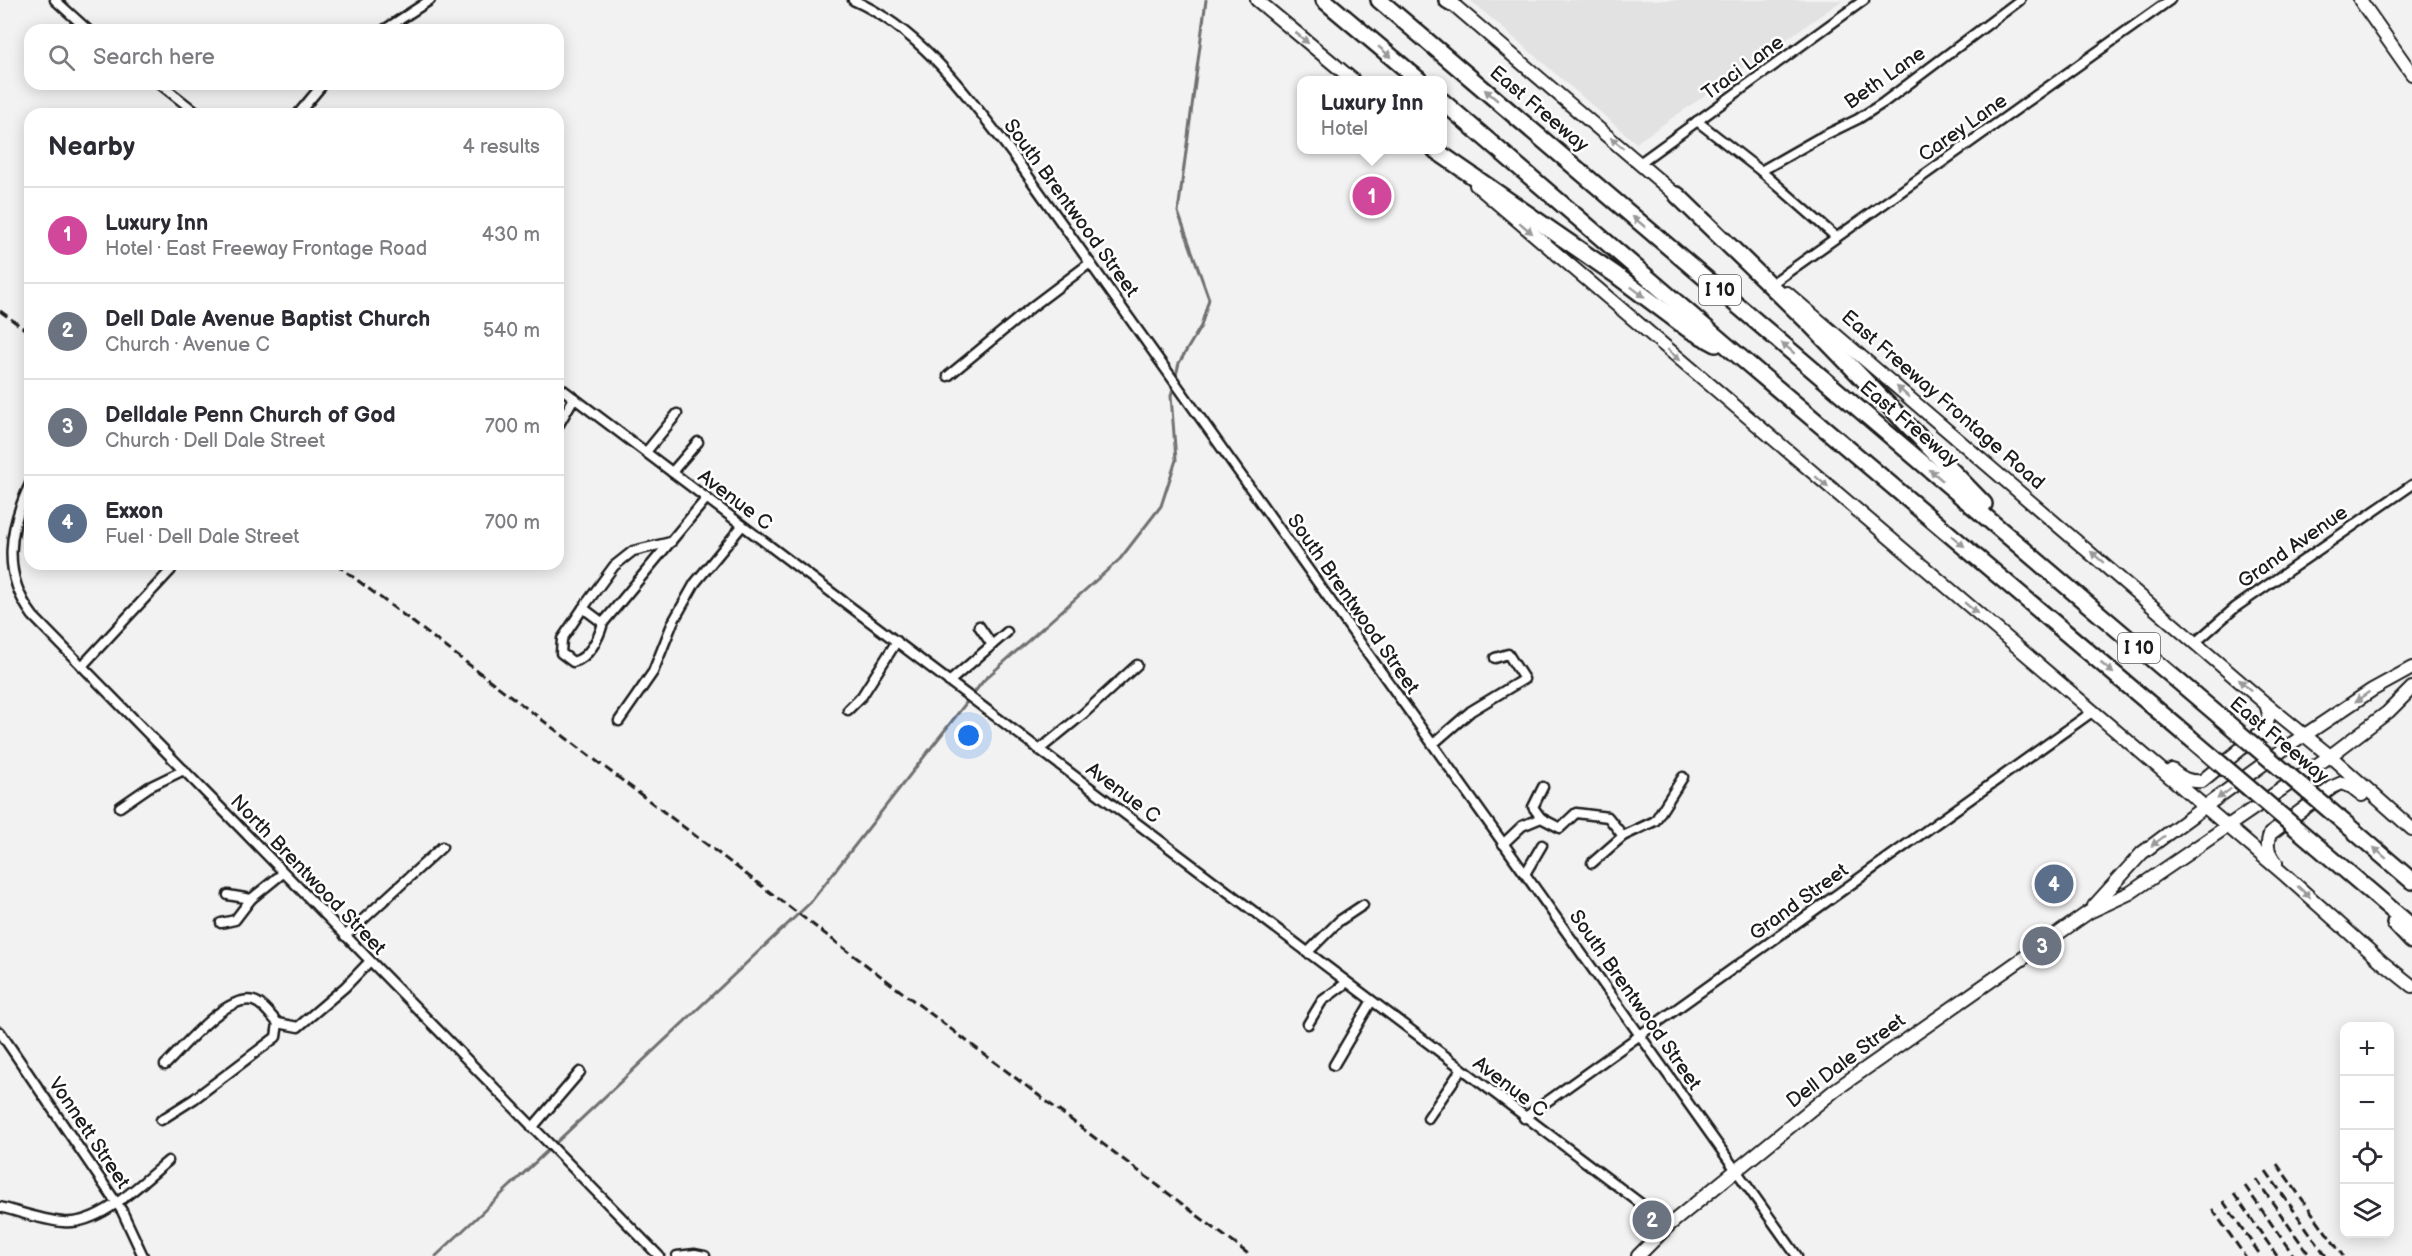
<!DOCTYPE html>
<html lang="en">
<head>
<meta charset="utf-8">
<style>
  :root { --surface:#fff; --page:#f2f2f3; --text:#2b2b33; --muted:#7c7c81; --line:#e1e1e2; --accent:#0b8043 }
  body { margin:0; font-family:"Balsamiq Sans",sans-serif; background:var(--page); color:var(--text) }
  .controls { position:absolute; right:18px; bottom:18px; display:grid; overflow:hidden; border-radius:12px; box-shadow:0 3px 15px #0003 }
  .controls button { width:54px; height:54px; display:grid; place-items:center; padding:0; border:0; border-bottom:2px solid var(--line); background:var(--surface); color:var(--text); font:30px sans-serif }
  .you { position:absolute; left:969px; top:736px; width:21px; height:21px; margin:-15px; border:4px solid #fff; border-radius:50%; background:#1a73e8; box-shadow:0 0 0 9px #1a73e833 }
  .badge { display:grid; place-items:center; width:39px; height:39px; border-radius:50%; background:var(--accent); color:#fff; font-size:20px; font-weight:700 }
  .pin { position:absolute; translate:-50% -50%; border:3px solid #fff; box-shadow:0 2px 6px #0006 }
  .popup { position:absolute; left:1297px; top:76px; width:150px; height:78px; box-sizing:border-box; display:grid; place-content:center; border-radius:12px; background:var(--surface); filter:drop-shadow(0 2px 4px #0005); font-size:20px; white-space:nowrap; color:var(--muted) }
  .popup b { font-size:22px; color:var(--text) }
  .popup::after { content:''; position:absolute; left:50%; top:100%; margin-left:-12px; border:12px solid transparent; border-top-color:var(--surface) }
  .list { margin:0; padding:0; list-style:none }
  h2 { display:flex; justify-content:space-between; align-items:center; height:78px; margin:0; padding:0 24px; font-size:26px }
  h2 small { font-size:20px; font-weight:400; color:var(--muted) }
  .list li { display:grid; grid-template-columns:39px 1fr auto; gap:18px; align-items:center; box-sizing:border-box; height:96px; padding:0 24px; border-top:2px solid var(--line) }
  .list b { display:block; font-size:22px; white-space:nowrap }
  .list p { margin:0; font-size:20px; white-space:nowrap; color:var(--muted) }
  .list em { font-size:20px; font-style:normal; color:var(--muted) }
  .icon { flex:none; width:33px; height:33px; fill:none; stroke:currentColor; stroke-width:2; stroke-linecap:round; stroke-linejoin:round }
  .map { position:relative; flex:none; width:2412px; height:1256px; overflow:hidden }
  .search { position:absolute; background:var(--surface); box-shadow:0 3px 15px #0003; left:24px; top:24px; width:540px; height:66px; display:flex; align-items:center; gap:15px; box-sizing:border-box; padding:0 21px; border-radius:18px; color:var(--muted); font-size:22px }
  .panel { position:absolute; background:var(--surface); box-shadow:0 3px 15px #0003; left:24px; top:108px; width:540px; height:462px; border-radius:18px }
  .map>svg:first-child { display:block }
  .built { fill:#e2e2e2 }
  .lines { fill:none; stroke-linecap:round; stroke-linejoin:round }
  .stream { stroke:#707070; stroke-width:3 }
  .street-casing { stroke:#1c1c1c; stroke-width:13 }
  .secondary-casing { stroke:#1c1c1c; stroke-width:16 }
  .highway-casing { stroke:#1c1c1c; stroke-width:20 }
  .street { stroke:#fff; stroke-width:8 }
  .secondary { stroke:#fff; stroke-width:12 }
  .highway { stroke:#fff; stroke-width:15 }
  .rail { stroke:#1c1c1c; stroke-width:3; stroke-dasharray:9 4.5; stroke-linecap:butt }
  .highway-bridge-casing { stroke:#1c1c1c; stroke-width:20; stroke-linecap:butt }
  .highway-bridge { stroke:#fff; stroke-width:15 }
  .oneway { fill:#999 }
  .labels { text-anchor:middle; dominant-baseline:central; stroke-width:5; stroke-linejoin:round; paint-order:stroke }
  .shield { fill:#fff; stroke:#606060; stroke-width:1.5 }
  .shield-label { font-size:18px; font-weight:bold; fill:#1c1c1c }
  .street-label { font-size:20px; fill:#1c1c1c; stroke:#fff }
</style>
</head>
<body>
<div class="map">
<svg width="2412" height="1256" viewBox="0 0 2412 1256">
  <rect width="100%" height="100%" fill="#f2f2f2"/>
  <filter id="ink" filterUnits="userSpaceOnUse"><feTurbulence type="fractalNoise" baseFrequency=".0167" numOctaves="2"/><feDisplacementMap in="SourceGraphic" scale="12" xChannelSelector="R" yChannelSelector="G"/><feConvolveMatrix kernelMatrix="1 2 1 2 8 2 1 2 1" color-interpolation-filters="sRGB"/></filter>
  <g filter="url(#ink)">
    <polygon class="built" points="1470,0 1843,0 1636,143"/>
    <g class="lines">
      <polyline class="stream" points="436,1256 810,903 984,680 1120,559 1161,506 1176,460 1171,396 1179,363 1201,326 1209,299 1178,212 1206,0"/>
      <g class="street-casing">
        <g id="street">
          <polyline points="55,0 88,30"/>
          <path d="M853,0C921,30 967,95 1011,152L1797,1256"/>
          <polyline points="384,30 430,0"/>
          <polyline points="160,84 198,114"/>
          <polyline points="298,114 323,84"/>
          <polyline points="1697,121 1761,171 1836,237"/>
          <polyline points="1641,162 1864,0"/>
          <polyline points="1761,171 1819,138 1858,119 1883,103 2020,0"/>
          <polyline points="1774,282 2170,0"/>
          <polyline points="948,376 1033,306 1090,263"/>
          <polyline points="558,386 1669,1225"/>
          <polyline points="558,426 574,398"/>
          <polyline points="646,452 677,414"/>
          <polyline points="672,472 698,442"/>
          <path d="M30,484C9,528 1,574 33,616L659,1256"/>
          <polyline points="671,542 633,551 614,566 583,608 603,623 706,499"/>
          <path d="M583,608L562,639L561,653L573,662C589,658 599,638 603,623"/>
          <polyline points="979,626 992,645"/>
          <polyline points="2196,642 2236,607 2412,485"/>
          <polyline points="82,666 171,570 171,564"/>
          <polyline points="949,682 1007,632"/>
          <polyline points="848,710 862,696 897,641"/>
          <polyline points="619,721 653,672 673,622 695,583 742,526"/>
          <polyline points="1433,744 1471,711 1524,679 1508,654 1495,658"/>
          <polyline points="1039,750 1082,715 1137,665"/>
          <polyline points="1543,787 1533,807 1541,818 1560,828 1576,813 1608,817 1623,836"/>
          <polyline points="120,807 149,787 184,770"/>
          <polyline points="1503,844 1522,826 1541,818"/>
          <polyline points="1592,863 1623,836 1655,821 1683,777"/>
          <polyline points="1525,874 1542,845"/>
          <polyline points="228,895 251,899 283,873"/>
          <polyline points="221,923 235,920 251,899"/>
          <polyline points="345,936 442,847"/>
          <polyline points="1307,953 1339,921 1363,905"/>
          <polyline points="278,1023 298,1027 345,987 370,961"/>
          <polyline points="1308,1024 1322,1001 1346,983"/>
          <polyline points="0,1032 122,1211 143,1256"/>
          <polyline points="1334,1065 1371,1002"/>
          <polyline points="1428,1118 1461,1070"/>
          <polyline points="1524,1118 2092,712"/>
          <path d="M161,1120L194,1099L276,1037L278,1023C272,1017 265,1007 258,1003C231,987 183,1048 165,1065"/>
          <polyline points="532,1128 580,1072"/>
          <path d="M0,1207C20,1212 42,1220 63,1222C100,1226 141,1183 168,1161"/>
          <polyline points="677,1256 695,1254 705,1256"/>
        </g>
      </g>
      <g class="secondary-casing">
        <g id="secondary">
          <polyline points="1257,0 1353,80"/>
          <polyline points="1448,0 1682,200"/>
          <polyline points="2360,0 2412,74"/>
          <polyline points="1476,185 2286,876 2382,962 2412,986"/>
          <polyline points="1787,293 2266,704 2330,756 2412,829"/>
          <path d="M2172,770C2182,779 2189,782 2202,781L2266,728L2269,714L2266,704"/>
          <path d="M2276,863C2269,853 2265,847 2270,834L2333,787L2342,783L2352,787L2362,795"/>
          <polyline points="2094,906 2142,853 2170,832 2284,749 2372,690 2412,668"/>
          <polyline points="1638,1256 1669,1225 1835,1090 2089,912 2130,893 2330,756 2388,712 2412,688"/>
        </g>
      </g>
      <g class="highway-casing">
        <g id="highway">
          <polyline points="1324,0 1419,80"/>
          <polyline points="1379,0 2218,715"/>
          <polyline points="1447,0 1452,3"/>
          <polyline points="1442,101 1740,357 2189,737"/>
          <polyline points="1435,150 1616,275 1688,329 1716,344"/>
          <polyline points="1677,195 1808,322 1984,504"/>
          <polyline points="2347,825 2412,881"/>
          <polyline points="2317,846 2412,927"/>
          <polyline points="2395,923 2412,941"/>
        </g>
      </g>
      <use href="#street" class="street"/>
      <use href="#secondary" class="secondary"/>
      <use href="#highway" class="highway"/>
      <g class="rail">
        <polyline points="0,311 30,333"/>
        <polyline points="336,564 1251,1256"/>
        <polyline points="2277,1164 2343,1256"/>
        <polyline points="2266,1171 2326,1256"/>
        <polyline points="2256,1179 2310,1256"/>
        <polyline points="2245,1186 2294,1256"/>
        <polyline points="2234,1194 2277,1256"/>
        <polyline points="2223,1201 2261,1256"/>
        <polyline points="2212,1209 2245,1256"/>
      </g>
      <g class="highway-bridge-casing">
        <g id="highway-bridge">
          <polyline points="2218,715 2347,825"/>
          <polyline points="2189,737 2317,846"/>
        </g>
      </g>
      <use href="#highway-bridge" class="highway-bridge"/>
    </g>
    <defs><path id="oneway-solid" d="M-6-.8H1V-3.2L6.5 0L1 3.2V.8H-6Z" transform="scale(1.5)"/></defs>
    <g class="oneway">
      <use href="#oneway-solid" transform="translate(1302 38) rotate(40)"/>
      <use href="#oneway-solid" transform="translate(1385 52) rotate(40)"/>
      <use href="#oneway-solid" transform="translate(1491 95) rotate(-140)"/>
      <use href="#oneway-solid" transform="translate(1617 143) rotate(-140)"/>
      <use href="#oneway-solid" transform="translate(1639 222) rotate(-140)"/>
      <use href="#oneway-solid" transform="translate(1526 228) rotate(40)"/>
      <use href="#oneway-solid" transform="translate(1638 292) rotate(37)"/>
      <use href="#oneway-solid" transform="translate(1788 348) rotate(-140)"/>
      <use href="#oneway-solid" transform="translate(1674 355) rotate(41)"/>
      <use href="#oneway-solid" transform="translate(1903 392) rotate(-139)"/>
      <use href="#oneway-solid" transform="translate(1936 475) rotate(-140)"/>
      <use href="#oneway-solid" transform="translate(1822 482) rotate(41)"/>
      <use href="#oneway-solid" transform="translate(1958 541) rotate(40)"/>
      <use href="#oneway-solid" transform="translate(2097 557) rotate(-139)"/>
      <use href="#oneway-solid" transform="translate(1971 608) rotate(40)"/>
      <use href="#oneway-solid" transform="translate(2107 668) rotate(40)"/>
      <use href="#oneway-solid" transform="translate(2245 685) rotate(-138)"/>
      <use href="#oneway-solid" transform="translate(2362 697) rotate(145)"/>
      <use href="#oneway-solid" transform="translate(2224 794) rotate(143)"/>
      <use href="#oneway-solid" transform="translate(2158 841) rotate(143)"/>
      <use href="#oneway-solid" transform="translate(2380 853) rotate(-139)"/>
      <use href="#oneway-solid" transform="translate(2304 892) rotate(42)"/>
    </g>
  </g>
  <g class="labels">
    <g class="shield">
      <rect x="1699" y="275" width="42" height="30" rx="4.5"/>
      <rect x="2118" y="633" width="42" height="30" rx="4.5"/>
    </g>
    <g class="shield-label">
      <text x="1720" y="290">I 10</text>
      <text x="2139" y="648">I 10</text>
    </g>
    <g class="street-label">
      <text transform="translate(1743 68) rotate(-36)">Traci Lane</text>
      <text transform="translate(1885 78) rotate(-35)">Beth Lane</text>
      <text transform="translate(1539 109) rotate(40)">East Freeway</text>
      <text transform="translate(1963 128) rotate(-35)">Carey Lane</text>
      <text transform="translate(1071 208) rotate(54)">South Brentwood Street</text>
      <text transform="translate(1943 400) rotate(41)">East Freeway Frontage Road</text>
      <text transform="translate(1909 424) rotate(40)">East Freeway</text>
      <text transform="translate(735 500) rotate(37)">Avenue C</text>
      <text transform="translate(2293 547) rotate(-35)">Grand Avenue</text>
      <text transform="translate(1353 604) rotate(55)">South Brentwood Street</text>
      <text transform="translate(2279 740) rotate(40)">East Freeway</text>
      <text transform="translate(1123 793) rotate(37)">Avenue C</text>
      <text transform="translate(308 875) rotate(46)">North Brentwood Street</text>
      <text transform="translate(1799 902) rotate(-36)">Grand Street</text>
      <text transform="translate(1635 1000) rotate(55)">South Brentwood Street</text>
      <text transform="translate(1846 1061) rotate(-37)">Dell Dale Street</text>
      <text transform="translate(1510 1087) rotate(37)">Avenue C</text>
      <text transform="translate(89 1133) rotate(56)">Vonnett Street</text>
    </g>
  </g>
</svg>
<div class="controls">
<button>+</button>
<button>−</button>
<button><svg class="icon" aria-label="locate" viewBox="0 0 24 24"><circle cx="12" cy="12" r="6"/><path d="M12 2v4M12 18v4M2 12h4M18 12h4"/></svg></button>
<button><svg class="icon" aria-label="layers" viewBox="0 0 24 24"><path d="M12 4l9 5-9 5-9-5zM3 14l9 5 9-5"/></svg></button>
</div>
<div class="you"></div>
<div class="pin badge" style="left:1372px;top:196px;background:#d1479c">1</div>
<div class="popup"><b>Luxury Inn</b>Hotel</div>
<div class="pin badge" style="left:1652px;top:1220px;background:#6b7280">2</div>
<div class="pin badge" style="left:2042px;top:946px;background:#6b7280">3</div>
<div class="pin badge" style="left:2054px;top:884px;background:#5c6f8a">4</div>
<div class="search"><svg class="icon" aria-label="search" viewBox="0 0 24 24"><circle cx="10" cy="10" r="6"/><path d="M15 15l6 6"/></svg>Search here</div>
<section class="panel">
<h2>Nearby<small>4 results</small></h2>
<ul class="list">
<li><span class="badge" style="background:#d1479c">1</span><div><b>Luxury Inn</b><p>Hotel · East Freeway Frontage Road</p></div><em>430 m</em></li>
<li><span class="badge" style="background:#6b7280">2</span><div><b>Dell Dale Avenue Baptist Church</b><p>Church · Avenue C</p></div><em>540 m</em></li>
<li><span class="badge" style="background:#6b7280">3</span><div><b>Delldale Penn Church of God</b><p>Church · Dell Dale Street</p></div><em>700 m</em></li>
<li><span class="badge" style="background:#5c6f8a">4</span><div><b>Exxon</b><p>Fuel · Dell Dale Street</p></div><em>700 m</em></li>
</ul>
</section>
</div>
</body>
</html>
